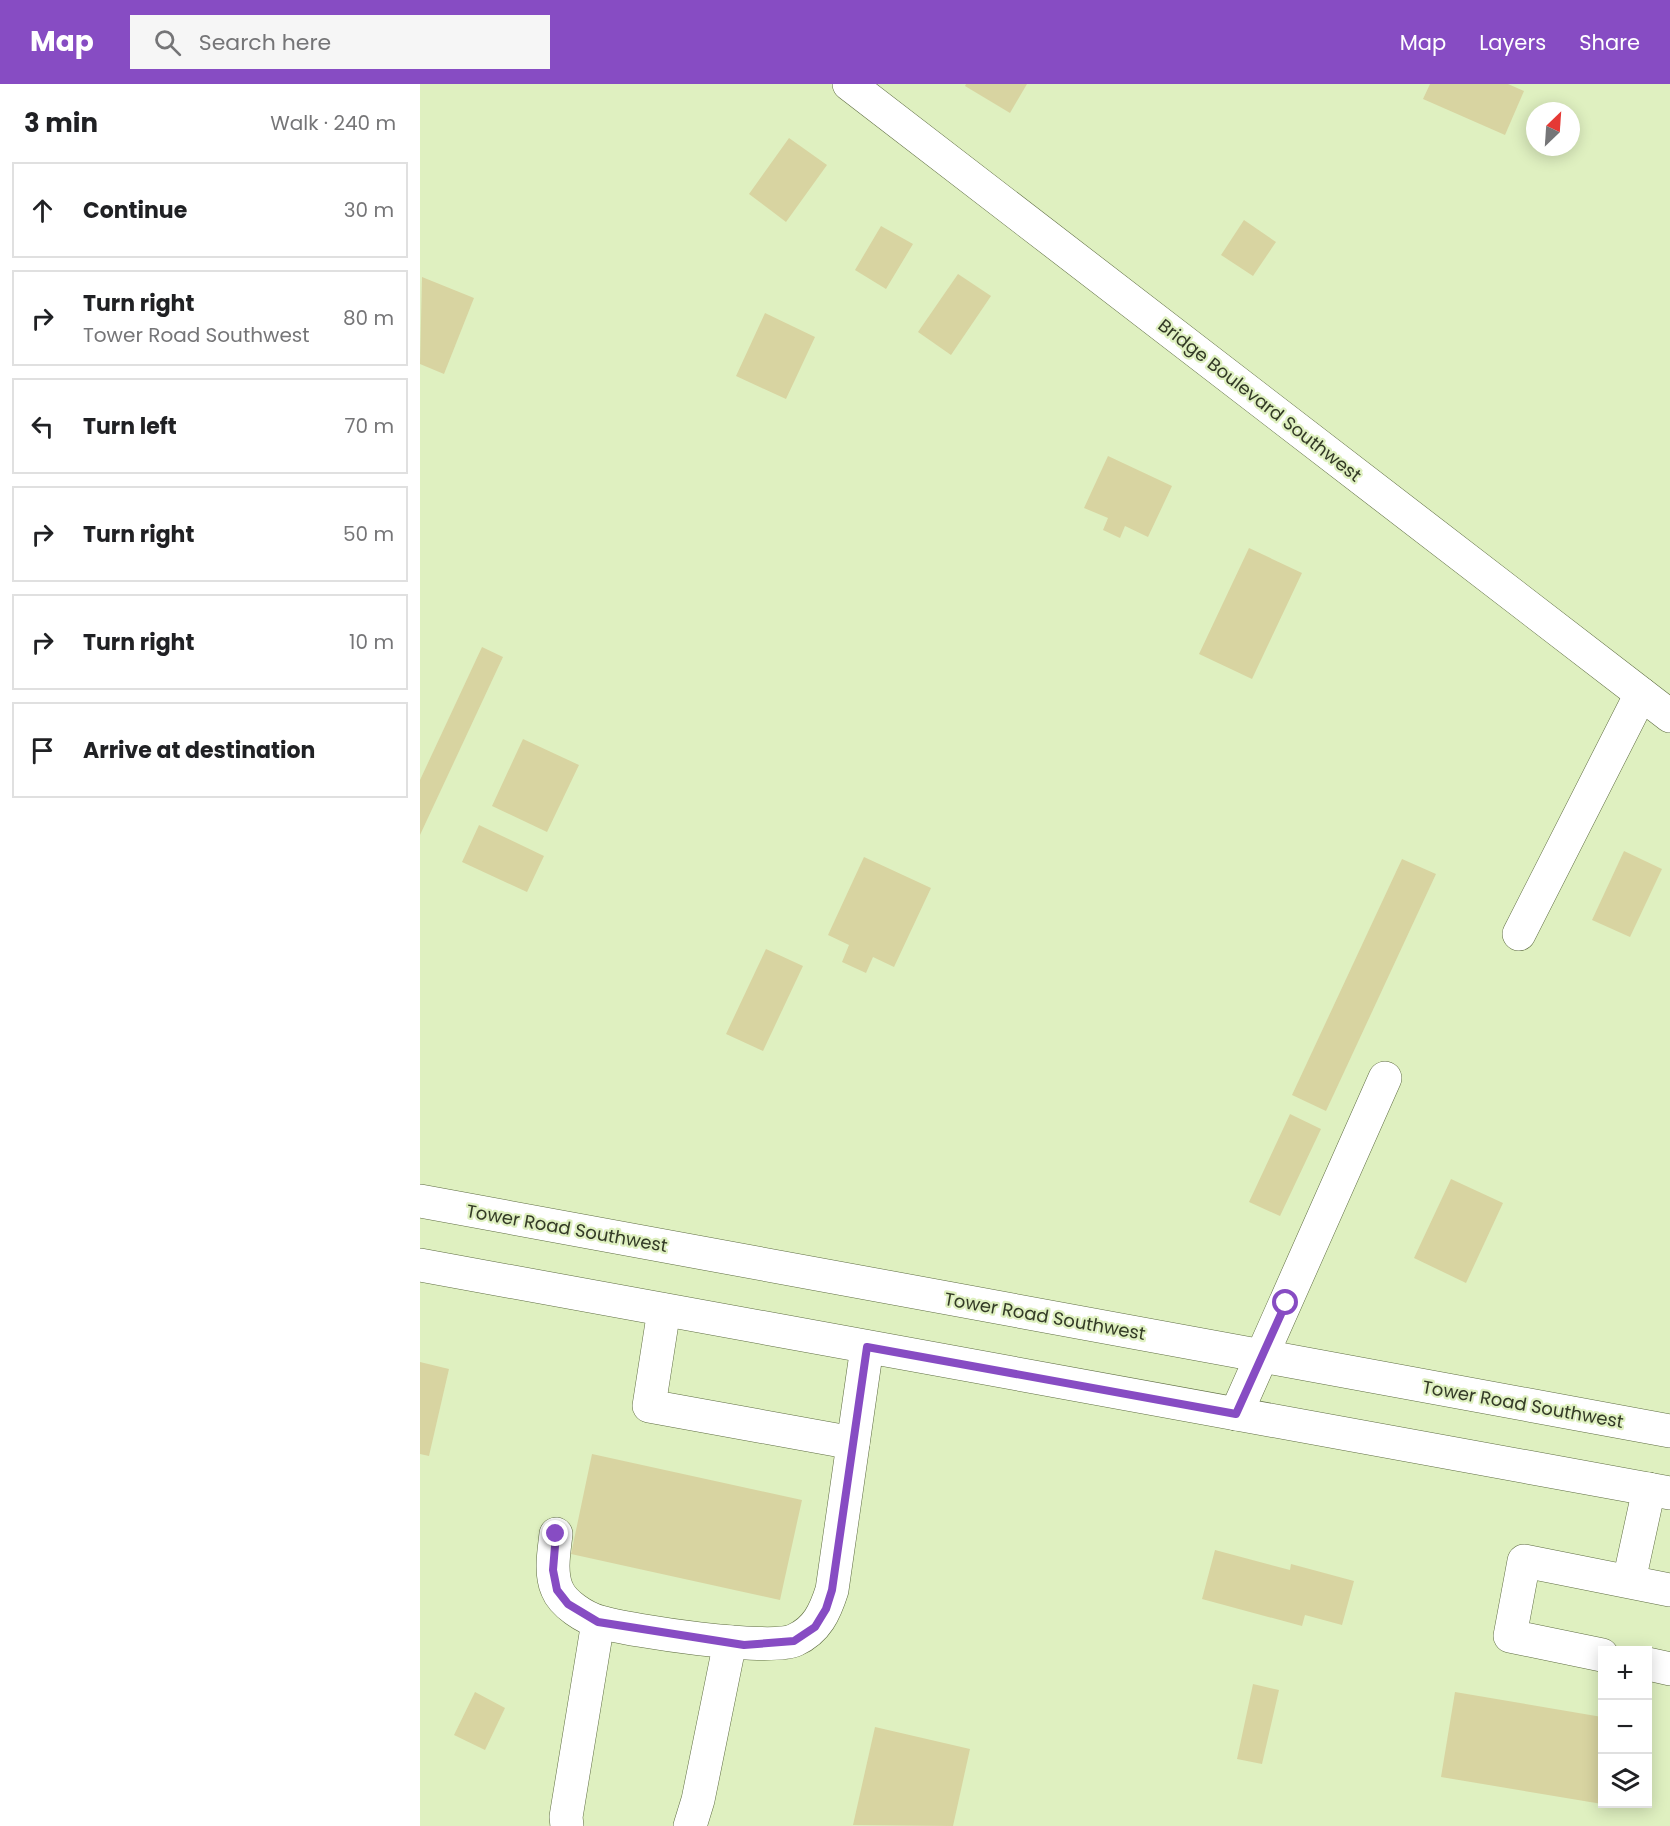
<!DOCTYPE html>
<html lang="en">
<head>
<meta charset="utf-8">
<style>
  :root { --surface:#fff; --page:#f6f6f6; --text:#202124; --muted:#757577; --line:#e0e0e0; --accent:#874cc3 }
  body { margin:0; font-family:Poppins,sans-serif; background:var(--page); color:var(--text) }
  .controls { position:absolute; right:18px; bottom:18px; display:grid; overflow:hidden; border-radius:0px; box-shadow:0 3px 15px #0003 }
  .controls button { width:54px; height:54px; display:grid; place-items:center; padding:0; border:0; border-bottom:2px solid var(--line); background:var(--surface); color:var(--text); font:30px sans-serif }
  .compass { position:absolute; left:1106px; top:18px; width:54px; height:54px; border-radius:50%; background:var(--surface); box-shadow:0 3px 15px #0003; rotate:25deg }
  .stop { position:absolute; width:18px; height:18px; margin:-14px; border:4px solid #874cc3; border-radius:50%; background:#fff }
  .stop.end { background:#874cc3; border-color:#fff; box-shadow:0 2px 6px #0008 }
  .list { margin:0; padding:0; list-style:none }
  h2 { display:flex; justify-content:space-between; align-items:center; height:78px; margin:0; padding:0 24px; font-size:26px }
  h2 small { font-size:20px; font-weight:400; color:var(--muted) }
  .list li { display:grid; grid-template-columns:39px 1fr auto; gap:18px; align-items:center; box-sizing:border-box; height:96px; margin:0 12px 12px; padding:0 12px; border:2px solid var(--line); border-radius:0px }
  .list b { display:block; font-size:22px; white-space:nowrap }
  .list p { margin:0; font-size:20px; white-space:nowrap; color:var(--muted) }
  .list em { font-size:20px; font-style:normal; color:var(--muted) }
  .icon { flex:none; width:33px; height:33px; fill:none; stroke:currentColor; stroke-width:2; stroke-linecap:round; stroke-linejoin:round }
  .map { position:relative; flex:none; width:1250px; height:1742px; overflow:hidden }
  header { display:flex; align-items:center; gap:36px; box-sizing:border-box; height:84px; padding:0 30px; background:var(--accent); color:#fff }
  header strong { font-size:28px }
  nav { display:flex; gap:33px; margin-inline-start:auto; font-size:21px }
  .search { width:420px; height:54px; background:var(--page); display:flex; align-items:center; gap:15px; box-sizing:border-box; padding:0 21px; border-radius:0px; color:var(--muted); font-size:22px }
  main { display:flex }
  aside { flex:1; background:var(--surface) }
  .map>svg:first-child { display:block }
  .building { fill:#d8d4a1 }
  .lines { fill:none; stroke-linecap:round; stroke-linejoin:round }
  .minor-casing { stroke:#5e6c41; stroke-width:34 }
  .major-casing { stroke:#5e6c41; stroke-width:34 }
  .minor { stroke:#fff; stroke-width:33 }
  .major { stroke:#fff; stroke-width:33 }
  .route { stroke:#874cc3; stroke-width:8 }
  .labels { text-anchor:middle; dominant-baseline:central; stroke-width:4.5; stroke-linejoin:round; paint-order:stroke }
  .street-label { font-size:18px; fill:#333a26; stroke:#dff0c0 }
</style>
</head>
<body>
<header>
<strong>Map</strong>
<div class="search"><svg class="icon" aria-label="search" viewBox="0 0 24 24"><circle cx="10" cy="10" r="6"/><path d="M15 15l6 6"/></svg>Search here</div>
<nav><a>Map</a><a>Layers</a><a>Share</a></nav>
</header>
<main>
<aside>
<h2>3 min<small>Walk · 240 m</small></h2>
<ul class="list">
<li><svg class="icon" aria-label="ahead" viewBox="0 0 24 24"><path d="M12 20V5M6 11l6-6 6 6"/></svg><div><b>Continue</b></div><em>30 m</em></li>
<li><svg class="icon" aria-label="right" viewBox="0 0 24 24"><path d="M7 20v-9h11M14 6l5 5-5 5"/></svg><div><b>Turn right</b><p>Tower Road Southwest</p></div><em>80 m</em></li>
<li><svg class="icon" aria-label="left" viewBox="0 0 24 24"><path d="M17 20v-9H6M10 6l-5 5 5 5"/></svg><div><b>Turn left</b></div><em>70 m</em></li>
<li><svg class="icon" aria-label="right" viewBox="0 0 24 24"><path d="M7 20v-9h11M14 6l5 5-5 5"/></svg><div><b>Turn right</b></div><em>50 m</em></li>
<li><svg class="icon" aria-label="right" viewBox="0 0 24 24"><path d="M7 20v-9h11M14 6l5 5-5 5"/></svg><div><b>Turn right</b></div><em>10 m</em></li>
<li><svg class="icon" aria-label="arrive" viewBox="0 0 24 24"><path d="M6 21V4h12l-3 4 3 4H6"/></svg><div><b>Arrive at destination</b></div></li>
</ul>
</aside>
<div class="map">
<svg width="1250" height="1742" viewBox="0 0 1250 1742">
  <rect width="100%" height="100%" fill="#dff0c0"/>
  <g class="building">
    <polygon points="546,0 607,0 590,29 545,2"/>
    <polygon points="1010,0 1088,0 1104,7 1085,51 1003,15"/>
    <polygon points="369,54 407,81 366,138 329,110"/>
    <polygon points="824,136 856,158 833,192 801,171"/>
    <polygon points="461,142 493,160 466,205 435,186"/>
    <polygon points="538,190 571,212 531,271 498,248"/>
    <polygon points="2,193 54,214 24,290 0,280"/>
    <polygon points="345,229 395,253 366,315 316,292"/>
    <polygon points="688,372 752,402 728,453 705,442 700,454 683,446 688,434 664,424"/>
    <polygon points="829,464 882,489 832,595 779,570"/>
    <polygon points="62,563 83,573 0,751 0,696"/>
    <polygon points="103,655 159,681 127,748 72,722"/>
    <polygon points="59,741 124,772 107,808 42,778"/>
    <polygon points="1204,767 1242,785 1210,853 1172,836"/>
    <polygon points="444,773 511,804 474,883 453,873 446,889 422,878 429,861 408,851"/>
    <polygon points="982,775 1016,790 906,1027 872,1011"/>
    <polygon points="346,865 383,882 343,967 306,950"/>
    <polygon points="870,1030 901,1045 860,1132 829,1118"/>
    <polygon points="1031,1095 1083,1119 1046,1199 994,1174"/>
    <polygon points="0,1278 29,1285 9,1372 0,1370"/>
    <polygon points="172,1370 382,1416 360,1516 151,1470"/>
    <polygon points="795,1466 870,1486 871,1480 934,1497 922,1541 885,1531 882,1542 782,1515"/>
    <polygon points="833,1600 859,1606 842,1680 817,1675"/>
    <polygon points="55,1608 85,1624 65,1666 34,1651"/>
    <polygon points="1035,1608 1182,1633 1182,1720 1021,1693"/>
    <polygon points="455,1643 550,1665 533,1742 433,1741"/>
    <polygon points="1189,1720 1207,1720 1207,1724"/>
  </g>
  <g class="lines">
    <g class="minor-casing">
      <g id="minor">
        <polyline points="429,0 1250,632"/>
        <polyline points="1099,850 1221,610"/>
        <polyline points="244,1226 229,1322 433,1359"/>
        <polyline points="816,1330 965,994"/>
        <path d="M136,1450C134,1467 130,1489 137,1505C143,1520 165,1534 180,1538C211,1547 350,1568 375,1556C397,1546 405,1528 412,1506L447,1263"/>
        <polyline points="1209,1497 1229,1405"/>
        <polyline points="1182,1571 1090,1552 1104,1477 1250,1506"/>
        <polyline points="1228,1580 1250,1585"/>
        <polyline points="147,1742 146,1733 178,1538"/>
        <polyline points="270,1742 278,1716 310,1558"/>
      </g>
    </g>
    <g class="major-casing">
      <g id="major">
        <polyline points="0,1117 1250,1347"/>
        <polyline points="0,1181 1250,1409"/>
      </g>
    </g>
    <use href="#minor" class="minor"/>
    <use href="#major" class="major"/>
  </g>
  <g class="lines">
    <polyline class="route" points="136,1450 133,1486 137,1506 148,1520 178,1538 324,1561 374,1557 395,1543 406,1525 412,1506 447,1263 816,1330 866,1219"/>
  </g>
  <g class="labels">
    <g class="street-label">
      <text transform="translate(840 316) rotate(38)">Bridge Boulevard Southwest</text>
      <text transform="translate(147 1144) rotate(10)">Tower Road Southwest</text>
      <text transform="translate(625 1232) rotate(10)">Tower Road Southwest</text>
      <text transform="translate(1103 1320) rotate(10)">Tower Road Southwest</text>
    </g>
  </g>
</svg>
<div class="controls">
<button>+</button>
<button>−</button>
<button><svg class="icon" aria-label="layers" viewBox="0 0 24 24"><path d="M12 4l9 5-9 5-9-5zM3 14l9 5 9-5"/></svg></button>
</div>
<svg class="compass" viewBox="-18 -18 36 36"><path d="M0-13l5 13h-10z" fill="#e53935"/><path d="M0 13l5-13h-10z" fill="#757577"/></svg>
<div class="stop" style="left:866px;top:1219px"></div>
<div class="stop end" style="left:136px;top:1450px"></div>
</div>
</main>
</body>
</html>
